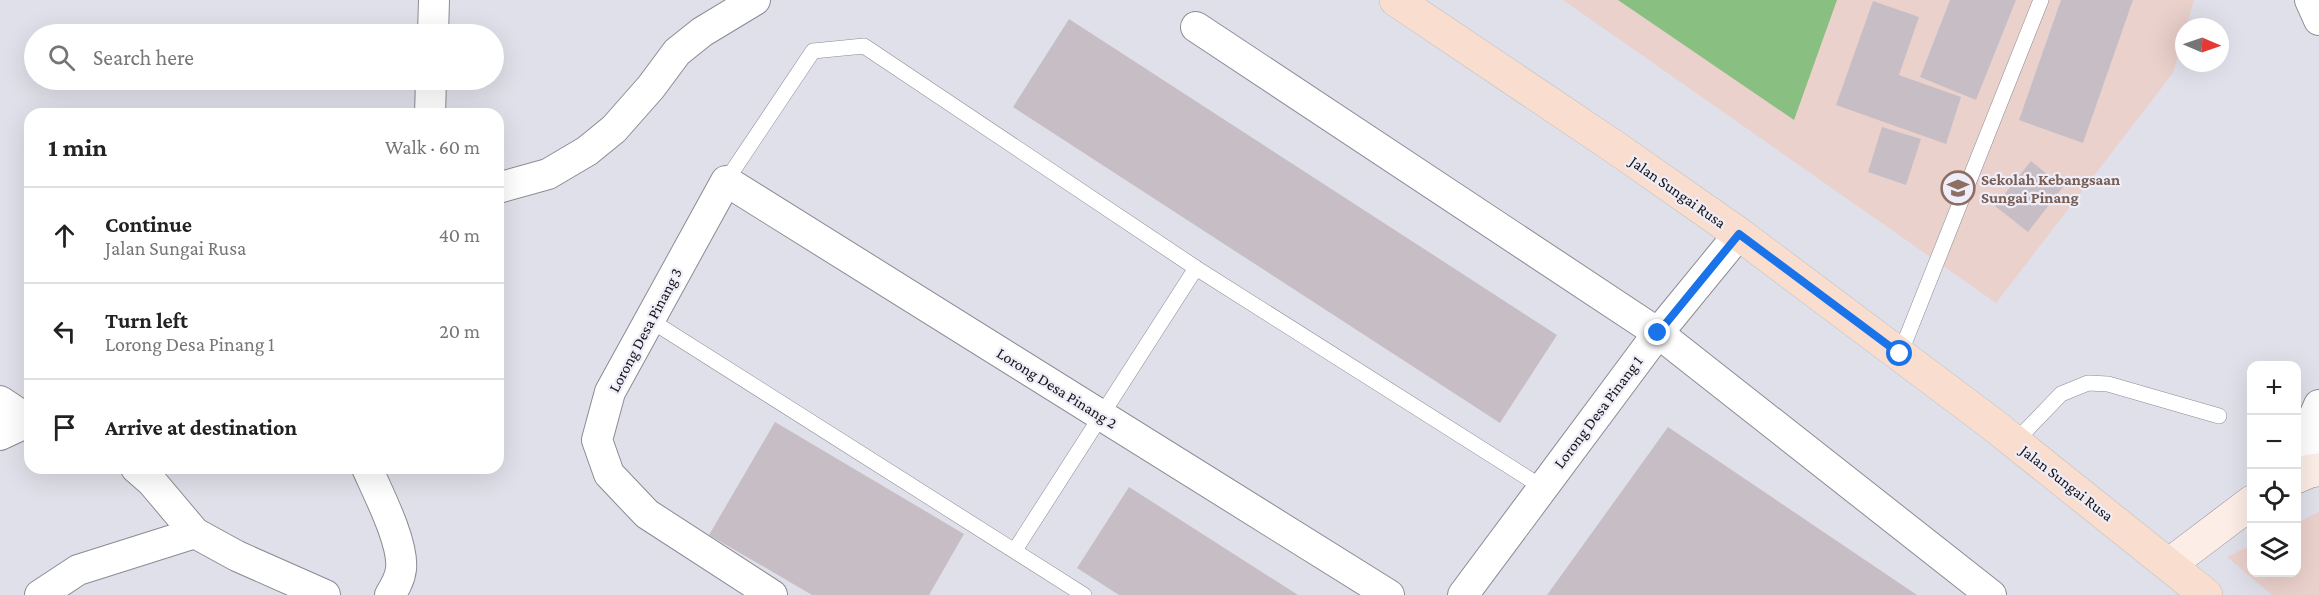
<!DOCTYPE html>
<html lang="en">
<head>
<meta charset="utf-8">
<style>
  :root { --surface:#fff; --page:#f6f6f6; --text:#222; --muted:#767676; --line:#e0e0e0 }
  body { margin:0; font-family:"Crimson Pro",serif; background:var(--page); color:var(--text) }
  .controls { position:absolute; right:18px; bottom:18px; display:grid; overflow:hidden; border-radius:12px; box-shadow:0 6px 24px #0002 }
  .controls button { width:54px; height:54px; display:grid; place-items:center; padding:0; border:0; border-bottom:2px solid var(--line); background:var(--surface); color:var(--text); font:30px sans-serif }
  .compass { position:absolute; left:2175px; top:18px; width:54px; height:54px; border-radius:50%; background:var(--surface); box-shadow:0 6px 24px #0002; rotate:92deg }
  .stop { position:absolute; width:18px; height:18px; margin:-14px; border:4px solid #1a73e8; border-radius:50%; background:#fff }
  .stop.end { background:#1a73e8; border-color:#fff; box-shadow:0 2px 6px #0008 }
  .list { margin:0; padding:0; list-style:none }
  h2 { display:flex; justify-content:space-between; align-items:center; height:78px; margin:0; padding:0 24px; font-size:26px }
  h2 small { font-size:20px; font-weight:400; color:var(--muted) }
  .list li { display:grid; grid-template-columns:39px 1fr auto; gap:18px; align-items:center; box-sizing:border-box; height:96px; padding:0 24px; border-top:2px solid var(--line) }
  .list b { display:block; font-size:22px; white-space:nowrap }
  .list p { margin:0; font-size:20px; white-space:nowrap; color:var(--muted) }
  .list em { font-size:20px; font-style:normal; color:var(--muted) }
  .icon { flex:none; width:33px; height:33px; fill:none; stroke:currentColor; stroke-width:2; stroke-linecap:round; stroke-linejoin:round }
  .map { position:relative; flex:none; width:2319px; height:595px; overflow:hidden }
  .search { position:absolute; background:var(--surface); box-shadow:0 6px 24px #0002; left:24px; top:24px; width:480px; height:66px; display:flex; align-items:center; gap:15px; box-sizing:border-box; padding:0 21px; border-radius:33px; color:var(--muted); font-size:22px }
  .panel { position:absolute; background:var(--surface); box-shadow:0 6px 24px #0002; left:24px; top:108px; width:480px; height:366px; border-radius:18px }
  .map>svg:first-child { display:block }
  .education { fill:#ebd1cc }
  .green { fill:#89c081 }
  .building { fill:#c7bec5 }
  .lines { fill:none; stroke-linecap:round; stroke-linejoin:round }
  .lane-casing { stroke:#8b8b95; stroke-width:16 }
  .street-casing { stroke:#8b8b95; stroke-width:32 }
  .secondary-casing { stroke:#8b8b95; stroke-width:34 }
  .primary-casing { stroke:#bdbdbe; stroke-width:34 }
  .lane { stroke:#fff; stroke-width:15 }
  .street { stroke:#fff; stroke-width:30 }
  .secondary { stroke:#fceee6; stroke-width:33 }
  .primary { stroke:#f9ddce; stroke-width:33 }
  .route { stroke:#1a73e8; stroke-width:8 }
  .labels { text-anchor:middle; dominant-baseline:central; stroke-width:4.5; stroke-linejoin:round; paint-order:stroke }
  .education-label { font-size:16px; font-weight:bold; fill:#785e54; stroke:#eeedf8; text-anchor:start }
  .street-label { font-size:16px; fill:#141417; stroke:#eeedf8 }
</style>
</head>
<body>
<div class="map">
<svg width="2319" height="595" viewBox="0 0 2319 595">
  <rect width="100%" height="100%" fill="#e0e0ea"/>
  <g class="education">
    <polygon points="1563,0 2194,0 2186,27 2184,27 2184,35 2173,73 1996,303"/>
    <polygon points="2319,512 2319,595 2272,595 2227,557 2251,545 2252,572 2296,572 2297,523"/>
  </g>
  <polygon class="green" points="1618,0 1837,0 1794,120"/>
  <g class="building">
    <polygon points="1950,0 2016,0 1976,100 1920,77"/>
    <polygon points="2061,0 2133,0 2083,143 2019,120"/>
    <polygon points="1873,1 1919,17 1899,75 1961,97 1946,144 1836,105"/>
    <polygon points="1069,19 1557,335 1500,423 1013,107"/>
    <polygon points="1882,127 1921,139 1906,185 1868,172"/>
    <polygon points="2031,161 2063,187 2028,232 1995,206"/>
    <polygon points="775,422 964,534 929,595 812,595 709,535"/>
    <polygon points="1668,427 1917,595 1547,595"/>
    <polygon points="1129,487 1298,595 1119,595 1077,568"/>
  </g>
  <g class="lines">
    <g class="lane-casing">
      <g id="lane">
        <polyline points="726,181 813,51 864,46 1196,268 1542,487"/>
        <polyline points="650,320 1084,595"/>
        <polyline points="1900,354 2041,0"/>
        <polyline points="2015,442 2061,394 2088,383 2108,384 2219,416"/>
        <polyline points="1015,550 1196,268"/>
      </g>
    </g>
    <g class="street-casing">
      <g id="street">
        <polyline points="2310,0 2319,20"/>
        <polyline points="1196,27 1658,333 1991,595"/>
        <polyline points="433,34 434,0"/>
        <polyline points="430,114 431,80"/>
        <polyline points="498,188 548,174 587,151 614,129 651,87 677,52 702,32 755,0"/>
        <polyline points="0,401 30,421"/>
        <polyline points="0,435 30,421"/>
        <polyline points="136,468 152,482 195,533 237,556 325,595"/>
        <path d="M367,468C378,493 404,543 401,569C400,579 395,587 390,595"/>
        <polyline points="2310,471 2313,419 2319,405"/>
        <polyline points="40,595 78,570 195,533"/>
        <polyline points="772,595 647,514 609,474 597,440 610,392 726,181 1389,595"/>
        <polyline points="1463,595 1658,333 1739,234"/>
      </g>
    </g>
    <g class="secondary-casing">
      <g id="secondary">
        <polyline points="2296,477 2310,471 2319,470"/>
        <polyline points="2170,564 2252,502"/>
      </g>
    </g>
    <g class="primary-casing">
      <polyline id="primary" points="1396,0 1616,148 1739,234 1991,423 2206,595"/>
    </g>
    <use href="#lane" class="lane"/>
    <use href="#street" class="street"/>
    <use href="#secondary" class="secondary"/>
    <use href="#primary" class="primary"/>
  </g>
  <g class="lines">
    <polyline class="route" points="1658,333 1739,234 1900,354"/>
  </g>
  <defs>
    <g id="school-ring" transform="scale(1.725)"><circle r="9.5" fill="#eeedf8" stroke="#8d6e63" stroke-width="1.5"/><path d="M0-5L7-2L0 1L-7-2ZM-4 1L0 2.5L4 1V4Q0 6-4 4Z" fill="#8d6e63"/></g>
  </defs>
  <g fill-rule="evenodd">
    <use href="#school-ring" x="1958" y="188"/>
  </g>
  <g class="labels">
    <g class="education-label">
      <text x="1981" y="179">Sekolah Kebangsaan<tspan x="1981" dy="18">Sungai Pinang</tspan></text>
    </g>
    <g class="street-label">
      <text transform="translate(1678 192) rotate(35)">Jalan Sungai Rusa</text>
      <text transform="translate(645 330) rotate(-62)">Lorong Desa Pinang 3</text>
      <text transform="translate(1057 388) rotate(32)">Lorong Desa Pinang 2</text>
      <text transform="translate(1598 412) rotate(-53)">Lorong Desa Pinang 1</text>
      <text transform="translate(2067 483) rotate(38)">Jalan Sungai Rusa</text>
    </g>
  </g>
</svg>
<div class="controls">
<button>+</button>
<button>−</button>
<button><svg class="icon" aria-label="locate" viewBox="0 0 24 24"><circle cx="12" cy="12" r="6"/><path d="M12 2v4M12 18v4M2 12h4M18 12h4"/></svg></button>
<button><svg class="icon" aria-label="layers" viewBox="0 0 24 24"><path d="M12 4l9 5-9 5-9-5zM3 14l9 5 9-5"/></svg></button>
</div>
<svg class="compass" viewBox="-18 -18 36 36"><path d="M0-13l5 13h-10z" fill="#e53935"/><path d="M0 13l5-13h-10z" fill="#767676"/></svg>
<div class="stop" style="left:1900px;top:354px"></div>
<div class="stop end" style="left:1658px;top:333px"></div>
<div class="search"><svg class="icon" aria-label="search" viewBox="0 0 24 24"><circle cx="10" cy="10" r="6"/><path d="M15 15l6 6"/></svg>Search here</div>
<section class="panel">
<h2>1 min<small>Walk · 60 m</small></h2>
<ul class="list">
<li><svg class="icon" aria-label="ahead" viewBox="0 0 24 24"><path d="M12 20V5M6 11l6-6 6 6"/></svg><div><b>Continue</b><p>Jalan Sungai Rusa</p></div><em>40 m</em></li>
<li><svg class="icon" aria-label="left" viewBox="0 0 24 24"><path d="M17 20v-9H6M10 6l-5 5 5 5"/></svg><div><b>Turn left</b><p>Lorong Desa Pinang 1</p></div><em>20 m</em></li>
<li><svg class="icon" aria-label="arrive" viewBox="0 0 24 24"><path d="M6 21V4h12l-3 4 3 4H6"/></svg><div><b>Arrive at destination</b></div></li>
</ul>
</section>
</div>
</body>
</html>
